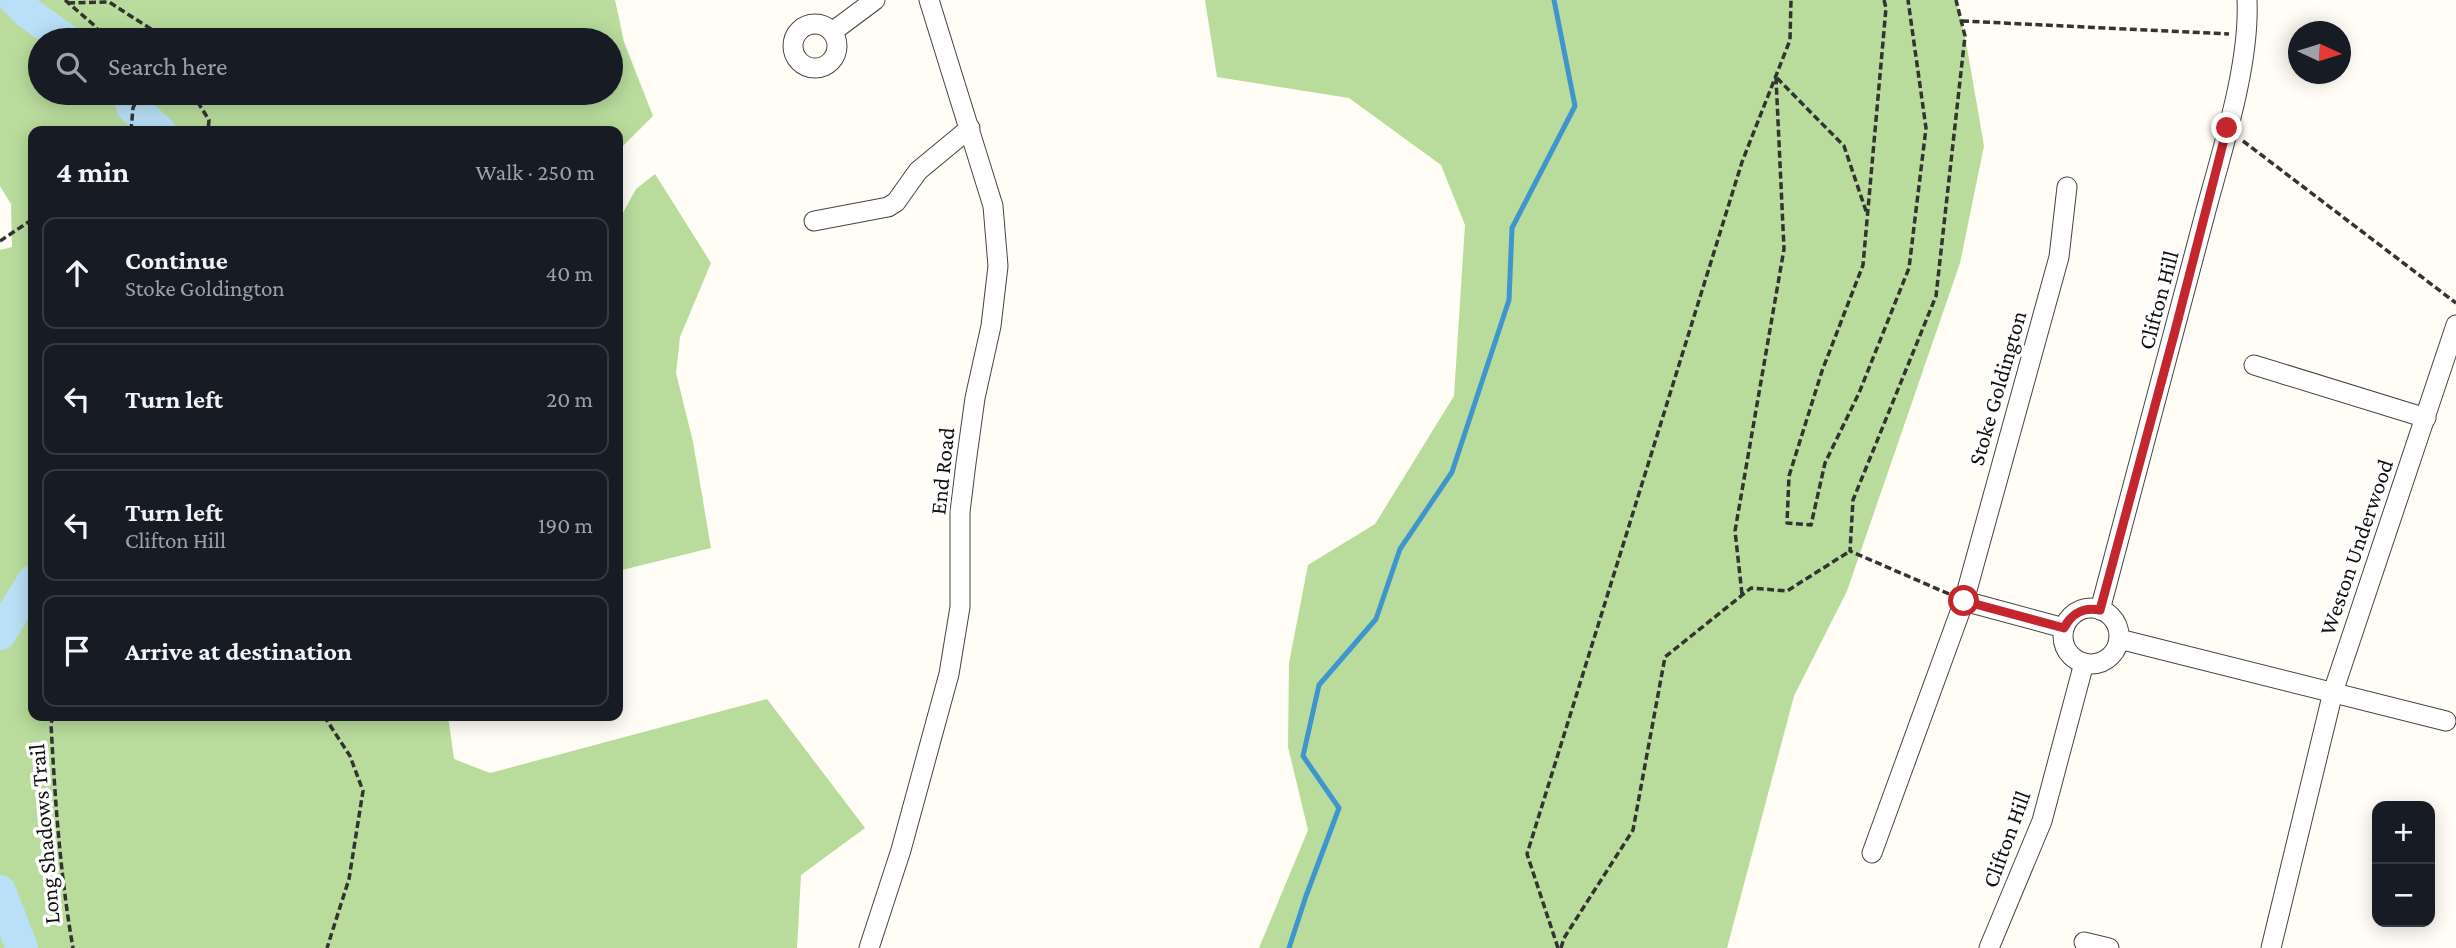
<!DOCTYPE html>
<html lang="en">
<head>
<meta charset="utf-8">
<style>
  :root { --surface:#171b24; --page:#20242c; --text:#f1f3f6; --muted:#9ea1a6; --line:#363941 }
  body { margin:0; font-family:"Crimson Pro",serif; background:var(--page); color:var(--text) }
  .controls { position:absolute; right:21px; bottom:21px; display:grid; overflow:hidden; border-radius:14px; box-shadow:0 4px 18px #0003 }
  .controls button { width:63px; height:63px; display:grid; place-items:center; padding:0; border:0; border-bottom:2px solid var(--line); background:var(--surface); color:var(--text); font:35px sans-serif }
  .compass { position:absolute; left:2288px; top:21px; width:63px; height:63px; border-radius:50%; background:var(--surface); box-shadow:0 4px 18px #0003; rotate:94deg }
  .stop { position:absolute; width:21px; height:21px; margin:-16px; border:5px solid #c4262e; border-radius:50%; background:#fff }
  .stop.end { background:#c4262e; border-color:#fff; box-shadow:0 2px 7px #0008 }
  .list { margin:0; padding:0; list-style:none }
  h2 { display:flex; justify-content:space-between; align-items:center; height:91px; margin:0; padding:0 28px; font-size:30px }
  h2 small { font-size:23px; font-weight:400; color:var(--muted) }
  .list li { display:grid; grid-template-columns:46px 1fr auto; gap:21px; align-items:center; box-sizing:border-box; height:112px; margin:0 14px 14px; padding:0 14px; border:2px solid var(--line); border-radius:14px }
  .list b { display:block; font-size:26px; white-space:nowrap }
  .list p { margin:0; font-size:23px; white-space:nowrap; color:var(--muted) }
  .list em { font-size:23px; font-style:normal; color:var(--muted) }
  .icon { flex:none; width:38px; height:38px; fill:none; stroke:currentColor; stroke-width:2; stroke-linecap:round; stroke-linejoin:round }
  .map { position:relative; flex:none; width:2456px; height:948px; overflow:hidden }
  .search { position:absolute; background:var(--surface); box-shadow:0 4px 18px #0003; left:28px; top:28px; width:595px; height:77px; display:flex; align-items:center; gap:18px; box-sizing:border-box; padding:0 24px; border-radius:38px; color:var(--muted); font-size:26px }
  .panel { position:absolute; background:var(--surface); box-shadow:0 4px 18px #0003; left:28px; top:126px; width:595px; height:595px; border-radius:14px }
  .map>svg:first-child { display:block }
  .forest { fill:#b9dc9c; fill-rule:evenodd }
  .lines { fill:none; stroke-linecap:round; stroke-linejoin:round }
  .stream { stroke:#3f96cf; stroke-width:5 }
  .river { stroke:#b9e0f7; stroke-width:32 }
  .minor-casing { stroke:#444; stroke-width:21 }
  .path { stroke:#333; stroke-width:3.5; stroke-dasharray:7 3.5; stroke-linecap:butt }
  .minor { stroke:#fff; stroke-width:19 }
  .route { stroke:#c4262e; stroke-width:9 }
  .labels { text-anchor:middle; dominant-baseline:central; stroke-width:7; stroke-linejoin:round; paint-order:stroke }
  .street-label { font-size:23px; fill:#111; stroke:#fff }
</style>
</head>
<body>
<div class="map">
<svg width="2456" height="948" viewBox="0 0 2456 948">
  <rect width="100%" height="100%" fill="#fffdf5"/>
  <g class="forest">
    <path d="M0,0H615L624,42L653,116L618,151V131H33V716H448L454,759L490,773L767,699L865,828L801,875L797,948H0V250L12,247L11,204L0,186ZM611,40V93H40V40Z"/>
    <polygon points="1205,0 1956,0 1965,36 1984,146 1960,263 1847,591 1794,696 1727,948 1259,948 1308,830 1288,747 1289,663 1308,565 1375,524 1454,396 1465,225 1441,165 1349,98 1217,77"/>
    <polygon points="655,174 711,263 680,337 676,373 693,442 711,548 618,571 618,222 636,189"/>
  </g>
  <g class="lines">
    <polyline class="stream" points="1289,948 1306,896 1339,808 1303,756 1319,685 1376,619 1400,549 1452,472 1509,300 1512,228 1575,106 1554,0"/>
    <g class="river">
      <polyline points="15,0 27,12 66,40"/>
      <polyline points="127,93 133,108 160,131"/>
      <polyline points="0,634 33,581"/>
      <polyline points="0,891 22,948"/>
    </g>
    <g class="minor-casing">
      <g id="minor">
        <circle cx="815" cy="46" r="22"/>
        <polyline points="832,32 875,0"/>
        <polyline points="814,221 888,207 896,202 918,171 970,128"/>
        <polyline points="2254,365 2426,418"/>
        <polyline points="1964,601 2064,628"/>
        <circle cx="2091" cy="636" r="28"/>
        <path d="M2100,610C2136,478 2171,346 2205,214C2222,150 2250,65 2247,0"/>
        <polyline points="2119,639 2446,721"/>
        <polyline points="1872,853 1964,601 2059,257 2067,187"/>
        <polyline points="2084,942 2109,948"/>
        <polyline points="869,948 901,850 949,674 960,607 960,512 966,463 975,398 991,326 998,266 993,206 929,0"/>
        <polyline points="1989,948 2042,821 2084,663"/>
        <polyline points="2271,948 2333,692 2456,325"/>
      </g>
    </g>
    <g class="path">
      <polyline points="65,0 95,26 105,40"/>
      <polyline points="1884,0 1886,8 1863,265 1822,371 1789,476 1787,523 1811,525 1825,463 1859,393 1909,268 1926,128 1908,0"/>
      <polyline points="68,3 109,2 168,40"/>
      <polyline points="1962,21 2229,34"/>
      <polyline points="1777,78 1844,146 1867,214"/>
      <polyline points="192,93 209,120 208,131"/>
      <polyline points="131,131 133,108 140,93"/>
      <polyline points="2243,141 2456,303"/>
      <polyline points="0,241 33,219"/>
      <polyline points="1742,594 1735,531 1784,249 1776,78"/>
      <polyline points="1949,594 1850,551 1853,500 1936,296 1965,36 1956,0"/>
      <path d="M53,716L51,724C55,799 60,874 73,948"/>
      <polyline points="324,716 350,756 363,791 349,879 327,948"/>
      <polyline points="1558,948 1527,854 1742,162 1790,40 1791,0"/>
      <polyline points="1561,948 1564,938 1633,830 1665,657 1751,588 1787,591 1850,551"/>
    </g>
    <use href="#minor" class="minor"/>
  </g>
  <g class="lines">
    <path class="route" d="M1964,601L2064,628C2072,613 2083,607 2100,610L2175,331L2227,128"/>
  </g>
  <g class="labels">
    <g class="street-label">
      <text transform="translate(2158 300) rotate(-75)">Clifton Hill</text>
      <text transform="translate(1997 388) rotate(-74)">Stoke Goldington</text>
      <text transform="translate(942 471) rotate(-84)">End Road</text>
      <text transform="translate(2356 547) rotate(-71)">Weston Underwood</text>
      <text transform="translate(44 834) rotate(-95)">Long Shadows Trail</text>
      <text transform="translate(2006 839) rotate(-70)">Clifton Hill</text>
    </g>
  </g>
</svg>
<div class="controls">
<button>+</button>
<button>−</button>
</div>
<svg class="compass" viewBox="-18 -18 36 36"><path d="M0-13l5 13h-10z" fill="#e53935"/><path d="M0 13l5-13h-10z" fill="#9ea1a6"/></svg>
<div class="stop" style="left:1964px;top:601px"></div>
<div class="stop end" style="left:2227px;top:128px"></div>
<div class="search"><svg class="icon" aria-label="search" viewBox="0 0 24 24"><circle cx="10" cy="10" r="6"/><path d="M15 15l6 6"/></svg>Search here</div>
<section class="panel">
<h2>4 min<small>Walk · 250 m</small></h2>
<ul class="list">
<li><svg class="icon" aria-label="ahead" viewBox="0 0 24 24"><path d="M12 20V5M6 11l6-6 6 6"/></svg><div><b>Continue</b><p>Stoke Goldington</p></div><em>40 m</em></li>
<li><svg class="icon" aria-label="left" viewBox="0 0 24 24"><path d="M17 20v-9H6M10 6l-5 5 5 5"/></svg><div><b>Turn left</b></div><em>20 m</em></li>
<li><svg class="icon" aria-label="left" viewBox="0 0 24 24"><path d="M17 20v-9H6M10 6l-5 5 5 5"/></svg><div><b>Turn left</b><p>Clifton Hill</p></div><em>190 m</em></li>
<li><svg class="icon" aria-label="arrive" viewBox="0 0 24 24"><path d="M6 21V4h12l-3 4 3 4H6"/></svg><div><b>Arrive at destination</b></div></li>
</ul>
</section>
</div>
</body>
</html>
